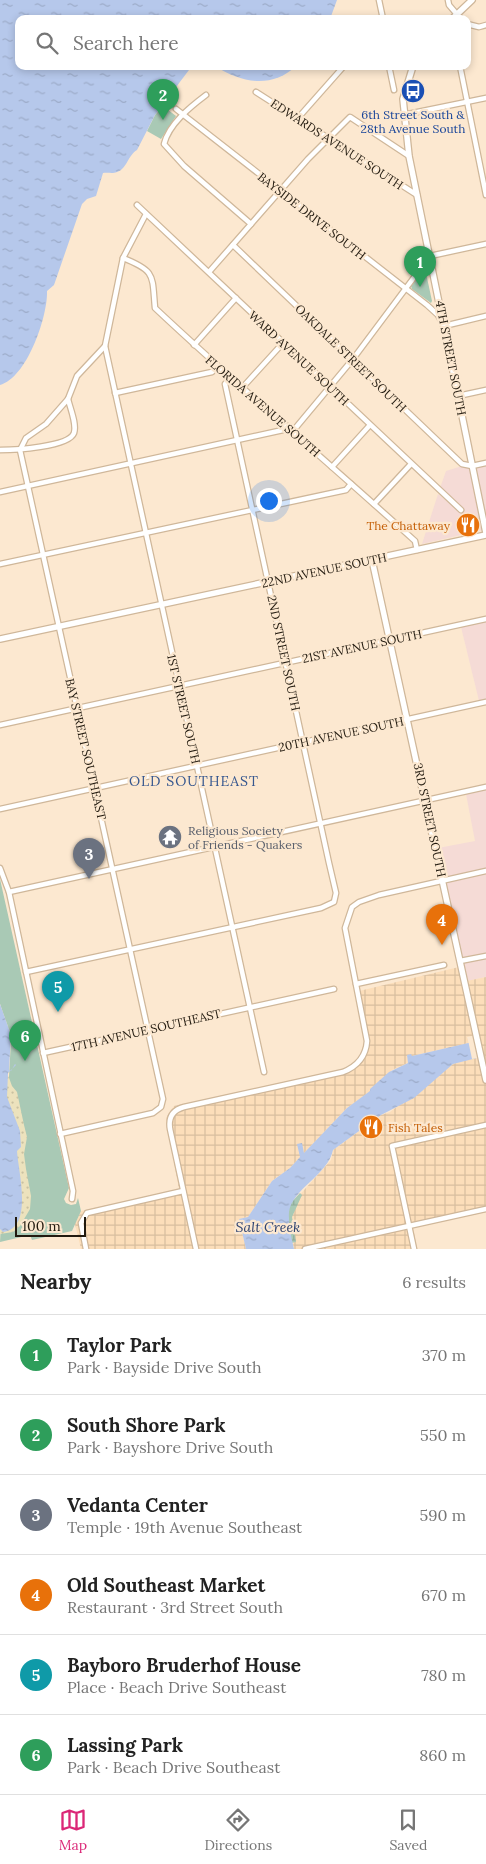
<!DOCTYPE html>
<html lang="en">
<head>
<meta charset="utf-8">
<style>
  :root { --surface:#fff; --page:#f2f2f2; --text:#222; --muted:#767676; --line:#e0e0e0; --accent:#db2777 }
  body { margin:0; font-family:Lora,serif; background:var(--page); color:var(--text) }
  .scale { position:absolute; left:15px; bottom:12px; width:71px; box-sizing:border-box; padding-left:5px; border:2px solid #221a0f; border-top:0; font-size:14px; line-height:18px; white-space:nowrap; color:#221a0f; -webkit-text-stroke:4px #fce8d0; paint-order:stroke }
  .you { position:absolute; left:268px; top:500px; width:18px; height:18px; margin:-12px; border:4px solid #fff; border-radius:50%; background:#1a73e8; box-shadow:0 0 0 8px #1a73e833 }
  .badge { display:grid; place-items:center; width:32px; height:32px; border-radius:50%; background:var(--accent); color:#fff; font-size:16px; font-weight:700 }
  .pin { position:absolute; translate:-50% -41px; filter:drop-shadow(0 1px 2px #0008) }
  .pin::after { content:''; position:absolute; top:26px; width:18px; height:15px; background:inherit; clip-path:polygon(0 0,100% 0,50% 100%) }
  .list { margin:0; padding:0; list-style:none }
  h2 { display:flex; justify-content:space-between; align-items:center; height:65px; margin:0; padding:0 20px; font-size:21px }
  h2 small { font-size:16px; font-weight:400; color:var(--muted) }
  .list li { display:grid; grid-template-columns:32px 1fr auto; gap:15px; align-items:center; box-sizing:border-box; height:80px; padding:0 20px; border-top:1px solid var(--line) }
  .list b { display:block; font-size:19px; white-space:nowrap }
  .list p { margin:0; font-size:16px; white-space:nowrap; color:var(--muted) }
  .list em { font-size:16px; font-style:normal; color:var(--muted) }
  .icon { flex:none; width:28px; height:28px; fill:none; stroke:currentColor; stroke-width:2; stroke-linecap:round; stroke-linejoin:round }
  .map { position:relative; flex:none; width:486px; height:1249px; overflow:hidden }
  .search { position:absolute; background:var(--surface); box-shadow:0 2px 8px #0003; left:15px; right:15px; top:15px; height:55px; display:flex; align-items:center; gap:12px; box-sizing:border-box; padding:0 18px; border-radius:10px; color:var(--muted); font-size:19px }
  .sheet { height:545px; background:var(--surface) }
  nav { display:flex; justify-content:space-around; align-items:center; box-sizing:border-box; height:70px; border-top:1px solid var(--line); background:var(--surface); font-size:14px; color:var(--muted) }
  nav a { display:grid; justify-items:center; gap:2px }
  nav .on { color:var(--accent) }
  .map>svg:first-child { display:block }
  .commercial { fill:#f5dbd6 }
  .industrial { fill:url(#industrial-grid) }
  .green { fill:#a9c9b5 }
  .wetland { fill:url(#wetland-marsh) }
  .sand { fill:url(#sand-dots) }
  .water { fill:url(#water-ripples) }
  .pier { fill:#fce8d0 }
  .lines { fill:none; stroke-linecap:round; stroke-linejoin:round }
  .street-casing { stroke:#cfb79a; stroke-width:7 }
  .secondary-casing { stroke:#cfb79a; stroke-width:8 }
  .street { stroke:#fff; stroke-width:4.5 }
  .secondary { stroke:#fff; stroke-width:5.5 }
  .labels { text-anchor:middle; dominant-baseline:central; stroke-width:4.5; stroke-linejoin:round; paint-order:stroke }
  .transit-label { font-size:12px; fill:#164399; stroke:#fce8d0 }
  .street-label { font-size:12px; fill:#221a0f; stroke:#fce8d0 }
  .food-label { font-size:12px; fill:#c56008; stroke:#fce8d0; text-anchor:end }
  .worship-label { font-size:12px; fill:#5b616d; stroke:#fce8d0; text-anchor:start }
  .neighbourhood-label { font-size:14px; letter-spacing:1px; fill:#36578f; stroke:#fce8d0 }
  .water-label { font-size:14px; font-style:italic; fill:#2e4371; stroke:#fce8d0 }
</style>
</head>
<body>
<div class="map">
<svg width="486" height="1249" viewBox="0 0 486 1249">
  <defs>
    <pattern id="industrial-grid" width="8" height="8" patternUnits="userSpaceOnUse" patternTransform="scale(1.25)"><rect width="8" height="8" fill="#fcdeba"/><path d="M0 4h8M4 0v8" fill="none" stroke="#d8be9f"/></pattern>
    <pattern id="wetland-marsh" width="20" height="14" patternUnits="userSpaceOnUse" patternTransform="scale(1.25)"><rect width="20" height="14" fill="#a9c9b5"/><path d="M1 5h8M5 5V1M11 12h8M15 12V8" fill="none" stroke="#91ac9a"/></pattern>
    <pattern id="sand-dots" width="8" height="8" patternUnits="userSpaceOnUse" patternTransform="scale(1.25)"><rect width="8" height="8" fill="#ece2bd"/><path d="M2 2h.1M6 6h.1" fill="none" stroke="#cac1a1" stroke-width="1.8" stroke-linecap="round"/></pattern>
    <pattern id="water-ripples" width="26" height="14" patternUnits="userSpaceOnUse" patternTransform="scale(1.25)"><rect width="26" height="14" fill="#b6c8eb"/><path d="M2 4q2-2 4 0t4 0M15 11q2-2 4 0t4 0" fill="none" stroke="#9cabc8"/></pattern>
  </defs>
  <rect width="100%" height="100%" fill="#fce8d0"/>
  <g class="commercial">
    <polygon points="486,465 486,521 475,468"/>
    <polygon points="462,466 470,468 483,530 422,544 438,494 453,506 456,502 440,488 446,471"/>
    <polygon points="486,621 486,700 479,701 461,627"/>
    <polygon points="486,789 486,868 445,878 438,848 475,841 466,794"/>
    <polygon points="486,874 486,977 468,981 446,883"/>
  </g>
  <polygon class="industrial" points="459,967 462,982 486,977 486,1212 413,1228 417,1249 294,1249 289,1223 296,1199 331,1160 333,1150 381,1115 390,1112 453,1064 469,1059 476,1035 467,1037 469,1043 412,1056 407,1055 408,1063 392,1070 371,1091 347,1108 290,1168 272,1181 248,1217 239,1219 246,1249 81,1249 75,1224 81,1211 179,1189 166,1118 174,1106 347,1068 359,1058 365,1040 355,992"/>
  <g class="green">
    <polygon points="163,106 176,116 161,139 147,131 155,115"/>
    <polygon points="426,273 432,301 431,303 412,289 411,286 419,276"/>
    <polygon points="0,879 69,1188 64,1199 66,1203 71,1205 76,1204 78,1198 81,1211 72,1231 32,1240 30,1235 0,1242 11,1040 0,1004"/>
  </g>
  <polygon class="wetland" points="300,1193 302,1195 292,1217 296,1242 291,1243 287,1207"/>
  <polygon class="sand" points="0,1004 11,1035 8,1075 12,1086 17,1092 24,1125 27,1137 24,1154 26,1169 31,1196 30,1209 20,1226 13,1232 0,1234"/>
  <g class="water">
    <path d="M0,0H337L330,19H19V66H192L155,115L137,150C128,155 127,169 117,172C112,174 108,172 103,173L96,196L87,199L82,204L54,285L47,291C48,316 27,378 0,385Z"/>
    <path d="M215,66H296C272,89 241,83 215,66Z"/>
    <path d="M0,1004L11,1035L9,1070L11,1071L15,1064L16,1065L8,1073L7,1097L20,1131L21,1147L17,1151C18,1170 34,1229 3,1232L0,1229Z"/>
    <path d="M477,1041L481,1057L453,1064L414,1098L381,1115L333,1150C328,1175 292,1189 289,1212C288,1224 292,1240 294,1249H246L239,1219L248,1217L272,1181L290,1168L300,1157L297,1144L302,1143L304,1153L347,1108L370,1091V1089L389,1072L408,1063L407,1055L411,1054L412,1056Z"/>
  </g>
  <polygon class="pier" points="477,1038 483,1057 472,1059 468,1040"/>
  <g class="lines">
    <g class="street-casing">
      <g id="street">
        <polyline points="379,0 383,19"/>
        <polyline points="448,0 449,5 461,19"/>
        <polyline points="467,24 479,27 486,25"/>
        <polyline points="389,66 394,90"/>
        <polyline points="460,66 486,195"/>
        <polyline points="256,92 417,195"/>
        <path d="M206,95C190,107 169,124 164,144L184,166L251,224"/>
        <polyline points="176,109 427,305 438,315 444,326 486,316"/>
        <polyline points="403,115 486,98"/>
        <polyline points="298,118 344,66"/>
        <polyline points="137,205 461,510"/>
        <polyline points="146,214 123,258 105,346 264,1072"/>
        <polyline points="233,245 462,464 472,466 486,463"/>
        <path d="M123,258C156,271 152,275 155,308C240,388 329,463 415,541L417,550"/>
        <polyline points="209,272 308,159 350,117 409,156"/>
        <polyline points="194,345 236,298"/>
        <polyline points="242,388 283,343"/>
        <polyline points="115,393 212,372 217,367"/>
        <polyline points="458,396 486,390"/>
        <polyline points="293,431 353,359 430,256 486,244"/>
        <path d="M0,450C14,450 69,447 74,433C77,424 70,408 68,399"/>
        <polyline points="20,450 163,1099 161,1107 153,1113 60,1134"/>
        <polyline points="20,450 26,438 46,424 68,399 77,376 105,346"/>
        <polyline points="332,467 370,425"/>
        <polyline points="0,492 283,430 287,426"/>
        <polyline points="374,504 411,464"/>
        <polyline points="0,564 346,490 351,484"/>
        <polyline points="0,725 486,619"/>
        <polyline points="0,809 486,702"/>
        <polyline points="0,868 9,892 73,1191 72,1199"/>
        <polyline points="9,892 486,787"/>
        <polyline points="460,961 486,956"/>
        <polyline points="26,972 321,908 334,902 336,893 329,863 225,384 230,378"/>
        <polyline points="356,984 444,965"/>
        <polyline points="43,1053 334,989"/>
        <polyline points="86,1249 81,1223 87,1213 183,1191"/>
        <path d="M196,1249L170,1129C168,1117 173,1110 184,1107L343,1072C358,1066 366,1056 367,1041L345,928L352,907L359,902L379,895L486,871"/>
        <polyline points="305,1249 486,1209"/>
        <polyline points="414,1249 392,1146 486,1125"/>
      </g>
    </g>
    <g class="secondary-casing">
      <g id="secondary">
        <polyline points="452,19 472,0"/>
        <polyline points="413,66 403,99 409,156 486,533"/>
        <polyline points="372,560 486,1080"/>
        <polyline points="0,639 486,535"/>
      </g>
    </g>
    <use href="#street" class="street"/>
    <use href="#secondary" class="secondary"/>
  </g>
  <defs>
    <g id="bus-disc" transform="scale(1.25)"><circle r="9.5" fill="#1a4fb4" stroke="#fce8d0"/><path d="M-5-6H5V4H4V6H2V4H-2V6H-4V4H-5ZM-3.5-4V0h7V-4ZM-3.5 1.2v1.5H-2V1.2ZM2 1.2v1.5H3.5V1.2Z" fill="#fff"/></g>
    <g id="restaurant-disc" transform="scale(1.25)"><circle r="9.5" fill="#e8710a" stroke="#fce8d0"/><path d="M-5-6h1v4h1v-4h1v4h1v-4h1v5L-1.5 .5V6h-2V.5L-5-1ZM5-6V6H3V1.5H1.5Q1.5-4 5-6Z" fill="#fff"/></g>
    <g id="temple-disc" transform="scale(1.25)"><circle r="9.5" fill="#6b7280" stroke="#fce8d0"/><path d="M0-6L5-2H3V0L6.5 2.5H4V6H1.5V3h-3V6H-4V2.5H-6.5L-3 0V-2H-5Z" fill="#fff"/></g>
  </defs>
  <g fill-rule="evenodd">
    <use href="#bus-disc" x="413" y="91"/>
    <use href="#restaurant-disc" x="468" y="525"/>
    <use href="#temple-disc" x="170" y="837"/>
    <use href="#restaurant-disc" x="371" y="1127"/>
  </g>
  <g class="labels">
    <g class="transit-label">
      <text x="413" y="114">6th Street South &amp;<tspan x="413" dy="14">28th Avenue South</tspan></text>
    </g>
    <g class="street-label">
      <text transform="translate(337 144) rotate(33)">EDWARDS AVENUE SOUTH</text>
      <text transform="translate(312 216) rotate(38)">BAYSIDE DRIVE SOUTH</text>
      <text transform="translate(299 358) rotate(43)">WARD AVENUE SOUTH</text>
      <text transform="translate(351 358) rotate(44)">OAKDALE STREET SOUTH</text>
      <text transform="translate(451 358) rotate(79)">4TH STREET SOUTH</text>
      <text transform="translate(263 406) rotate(41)">FLORIDA AVENUE SOUTH</text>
      <text transform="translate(324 570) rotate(-12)">22ND AVENUE SOUTH</text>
      <text transform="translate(362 646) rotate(-12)">21ST AVENUE SOUTH</text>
      <text transform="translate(284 653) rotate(78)">2ND STREET SOUTH</text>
      <text transform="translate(184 709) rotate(77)">1ST STREET SOUTH</text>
      <text transform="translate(341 734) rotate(-12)">20TH AVENUE SOUTH</text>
      <text transform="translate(86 749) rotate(77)">BAY STREET SOUTHEAST</text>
      <text transform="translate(430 820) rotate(78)">3RD STREET SOUTH</text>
      <text transform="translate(146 1030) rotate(-13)">17TH AVENUE SOUTHEAST</text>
    </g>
    <g class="food-label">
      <text x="450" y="525">The Chattaway</text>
      <text x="388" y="1127" text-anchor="start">Fish Tales</text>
    </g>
    <g class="worship-label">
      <text x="188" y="830">Religious Society<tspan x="188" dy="14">of Friends - Quakers</tspan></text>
    </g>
    <g class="neighbourhood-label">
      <text x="194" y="781">OLD SOUTHEAST</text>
    </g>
    <g class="water-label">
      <text x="268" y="1227">Salt Creek</text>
    </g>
  </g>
</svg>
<div class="scale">100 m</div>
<div class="you"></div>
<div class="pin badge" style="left:420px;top:287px;background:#2e9e5b">1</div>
<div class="pin badge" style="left:163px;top:120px;background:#2e9e5b">2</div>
<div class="pin badge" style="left:89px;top:879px;background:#6b7280">3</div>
<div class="pin badge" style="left:442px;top:945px;background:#e8710a">4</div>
<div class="pin badge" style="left:58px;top:1012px;background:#0f9aa8">5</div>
<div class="pin badge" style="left:25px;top:1061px;background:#2e9e5b">6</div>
<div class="search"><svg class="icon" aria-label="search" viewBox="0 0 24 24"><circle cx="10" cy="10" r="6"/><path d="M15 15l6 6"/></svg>Search here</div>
</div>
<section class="sheet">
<h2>Nearby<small>6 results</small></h2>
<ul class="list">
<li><span class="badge" style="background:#2e9e5b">1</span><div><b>Taylor Park</b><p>Park · Bayside Drive South</p></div><em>370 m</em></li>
<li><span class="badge" style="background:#2e9e5b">2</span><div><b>South Shore Park</b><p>Park · Bayshore Drive South</p></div><em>550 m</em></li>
<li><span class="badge" style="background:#6b7280">3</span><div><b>Vedanta Center</b><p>Temple · 19th Avenue Southeast</p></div><em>590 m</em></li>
<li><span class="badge" style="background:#e8710a">4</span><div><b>Old Southeast Market</b><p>Restaurant · 3rd Street South</p></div><em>670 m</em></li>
<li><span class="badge" style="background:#0f9aa8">5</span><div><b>Bayboro Bruderhof House</b><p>Place · Beach Drive Southeast</p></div><em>780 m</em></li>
<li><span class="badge" style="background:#2e9e5b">6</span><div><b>Lassing Park</b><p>Park · Beach Drive Southeast</p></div><em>860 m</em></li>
</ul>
</section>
<nav>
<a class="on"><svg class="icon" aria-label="map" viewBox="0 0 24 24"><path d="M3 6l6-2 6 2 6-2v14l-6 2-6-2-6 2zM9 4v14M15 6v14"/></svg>Map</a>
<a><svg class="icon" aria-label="directions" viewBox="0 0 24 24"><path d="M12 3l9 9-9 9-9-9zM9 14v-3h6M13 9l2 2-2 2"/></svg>Directions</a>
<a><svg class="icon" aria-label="saved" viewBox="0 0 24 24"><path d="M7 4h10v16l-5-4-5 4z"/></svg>Saved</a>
</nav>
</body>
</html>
